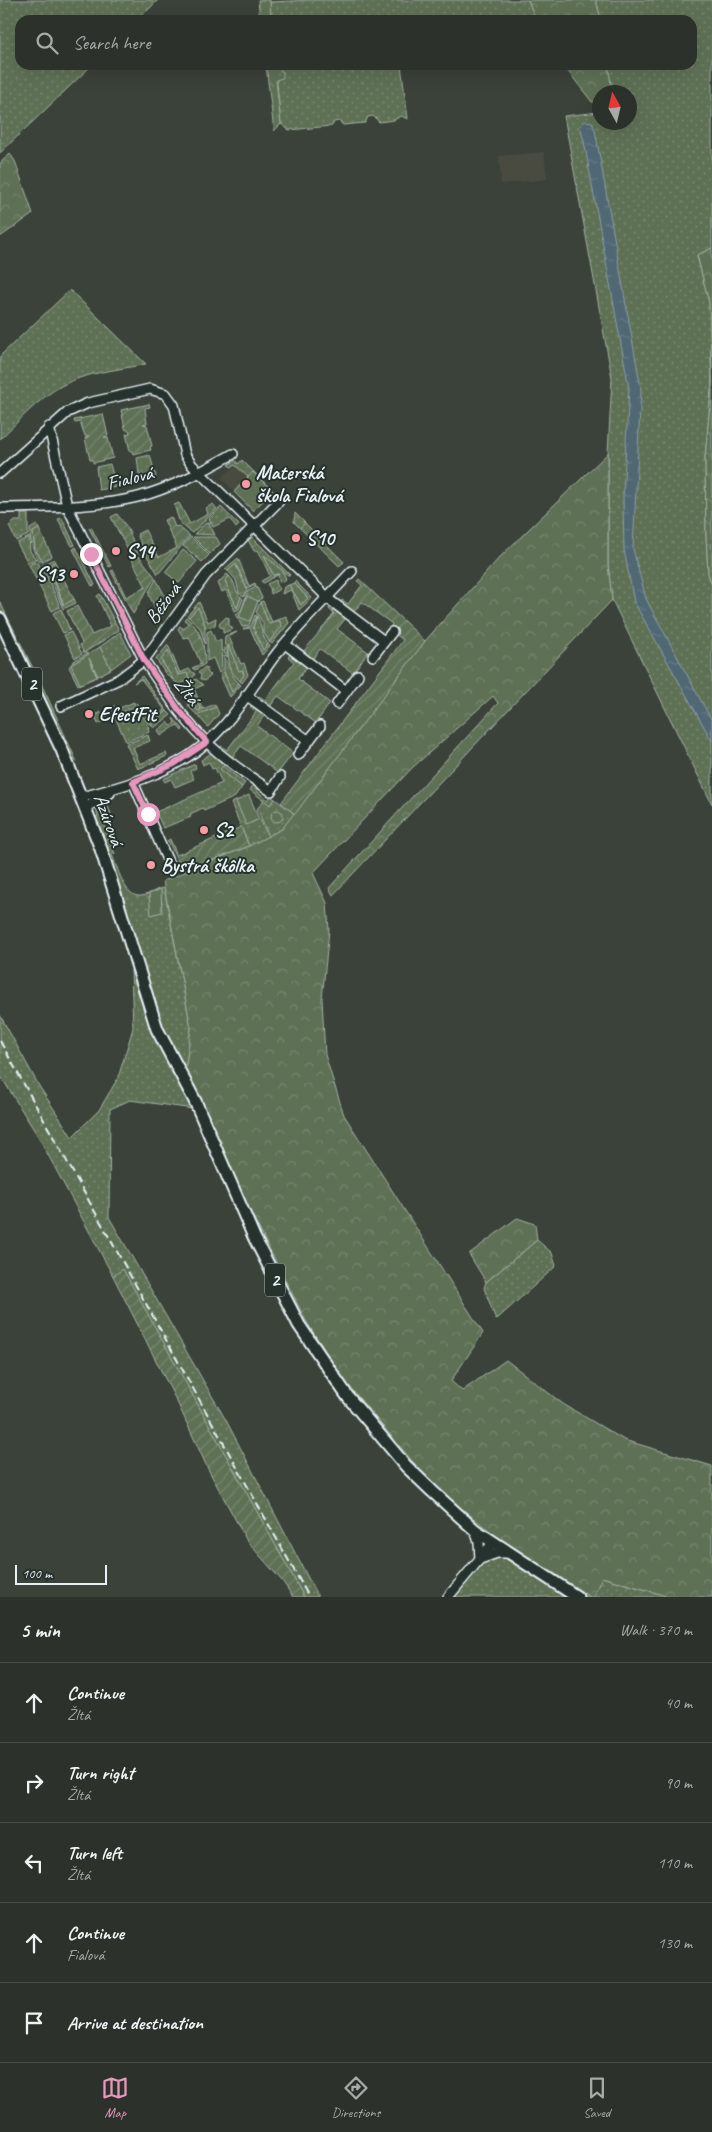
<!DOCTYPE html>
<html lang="en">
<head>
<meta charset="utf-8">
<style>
  :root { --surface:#2c322b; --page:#383e37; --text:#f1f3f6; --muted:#a6aaa9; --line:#484d47; --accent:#e797bd }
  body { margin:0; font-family:Caveat,sans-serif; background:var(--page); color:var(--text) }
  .compass { position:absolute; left:592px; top:85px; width:45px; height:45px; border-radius:50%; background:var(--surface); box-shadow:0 5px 20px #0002; rotate:352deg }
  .scale { position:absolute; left:15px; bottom:12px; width:92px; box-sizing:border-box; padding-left:5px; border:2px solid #e8f1f8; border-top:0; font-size:14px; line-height:18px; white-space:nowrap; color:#e8f1f8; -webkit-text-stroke:4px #26332d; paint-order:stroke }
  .stop { position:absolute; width:15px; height:15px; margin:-11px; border:4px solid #e797bd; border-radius:50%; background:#fff }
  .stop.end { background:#e797bd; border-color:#fff; box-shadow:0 1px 5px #0008 }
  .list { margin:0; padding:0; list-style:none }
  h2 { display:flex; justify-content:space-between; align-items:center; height:65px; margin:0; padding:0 20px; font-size:21px }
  h2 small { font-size:16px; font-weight:400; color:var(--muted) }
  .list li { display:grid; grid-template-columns:32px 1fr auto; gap:15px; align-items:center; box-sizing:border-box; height:80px; padding:0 20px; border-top:1px solid var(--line) }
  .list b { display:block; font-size:19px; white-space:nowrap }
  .list p { margin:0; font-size:16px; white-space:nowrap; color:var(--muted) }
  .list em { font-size:16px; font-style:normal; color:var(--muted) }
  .icon { flex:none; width:28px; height:28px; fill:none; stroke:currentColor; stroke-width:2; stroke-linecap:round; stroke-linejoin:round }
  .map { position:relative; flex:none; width:712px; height:1597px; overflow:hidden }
  .search { position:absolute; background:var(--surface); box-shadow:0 5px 20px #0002; left:15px; right:15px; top:15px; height:55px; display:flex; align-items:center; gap:12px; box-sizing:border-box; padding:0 18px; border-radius:15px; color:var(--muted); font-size:19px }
  .sheet { height:465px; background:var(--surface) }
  nav { display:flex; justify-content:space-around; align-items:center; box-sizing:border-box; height:70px; border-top:1px solid var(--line); background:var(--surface); font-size:14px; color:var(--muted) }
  nav a { display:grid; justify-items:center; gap:2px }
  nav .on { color:var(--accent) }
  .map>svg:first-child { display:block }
  .built { fill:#4a4c41 }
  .grass { fill:url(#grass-dots); stroke:#a3b1a6 }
  .forest { fill:url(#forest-crowns); stroke:#a3b1a6 }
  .park { fill:#5e7154; stroke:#a3b1a6 }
  .garden { fill:url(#garden-furrows); stroke:#a3b1a6 }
  .water { fill:url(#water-ripples); stroke:#8c9ea8 }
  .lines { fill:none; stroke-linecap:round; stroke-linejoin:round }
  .minor-casing { stroke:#e8f1f8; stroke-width:12 }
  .major-casing { stroke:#e8f1f8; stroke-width:15 }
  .minor { stroke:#26332d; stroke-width:9 }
  .major { stroke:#26332d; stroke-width:11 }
  .rail { stroke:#e8f1f8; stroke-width:2; stroke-dasharray:8 4; stroke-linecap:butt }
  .route { stroke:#e797bd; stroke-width:6 }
  .poi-dot { fill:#ff9aa2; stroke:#26332d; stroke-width:2 }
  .labels { text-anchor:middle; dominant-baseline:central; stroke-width:4; stroke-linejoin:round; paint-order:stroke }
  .shield { fill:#26332d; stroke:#aeb8bb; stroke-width:1 }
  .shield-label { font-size:19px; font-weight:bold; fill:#e8f1f8 }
  .poi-label { font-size:20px; font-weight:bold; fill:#e8f1f8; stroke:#26332d; text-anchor:start }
  .street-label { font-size:20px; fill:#e8f1f8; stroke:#26332d }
</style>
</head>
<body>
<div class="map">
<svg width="712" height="1597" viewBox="0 0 712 1597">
  <defs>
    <pattern id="grass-dots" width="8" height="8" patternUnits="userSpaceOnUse" patternTransform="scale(1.25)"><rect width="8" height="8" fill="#5e7154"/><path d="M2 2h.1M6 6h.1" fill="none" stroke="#75866d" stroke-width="1.8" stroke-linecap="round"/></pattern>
    <pattern id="forest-crowns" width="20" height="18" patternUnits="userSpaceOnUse" patternTransform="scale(1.25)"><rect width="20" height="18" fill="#5e7154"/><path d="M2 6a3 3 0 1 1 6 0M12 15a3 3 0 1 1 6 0" fill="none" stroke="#75866d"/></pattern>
    <pattern id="garden-furrows" width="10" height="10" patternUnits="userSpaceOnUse" patternTransform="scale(1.25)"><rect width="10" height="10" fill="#5e7154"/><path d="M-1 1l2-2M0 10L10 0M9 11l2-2" fill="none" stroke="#75866d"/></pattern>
    <pattern id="water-ripples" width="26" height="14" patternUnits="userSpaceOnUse" patternTransform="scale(1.25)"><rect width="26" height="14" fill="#4f6773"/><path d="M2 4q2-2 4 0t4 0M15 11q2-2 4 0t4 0" fill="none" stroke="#687d88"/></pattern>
  </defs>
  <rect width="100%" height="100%" fill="#3b4239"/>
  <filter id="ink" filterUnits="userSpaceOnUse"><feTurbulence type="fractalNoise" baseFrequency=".02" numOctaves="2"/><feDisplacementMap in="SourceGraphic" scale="10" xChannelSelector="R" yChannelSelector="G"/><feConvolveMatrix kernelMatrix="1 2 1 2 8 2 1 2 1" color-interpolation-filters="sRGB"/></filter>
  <g filter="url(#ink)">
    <g class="built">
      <polygon points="544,152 547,179 501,184 499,156"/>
      <polygon points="242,460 273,491 253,511 221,478"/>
    </g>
    <g class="grass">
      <polygon points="0,0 158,0 138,20 20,20 20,65 92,65 0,153"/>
      <polygon points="311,0 528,0 536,20 271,20 270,2"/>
      <polygon points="596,0 712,0 712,248 697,256 709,302 712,382 705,458 706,535 708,573 712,585 712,804 612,600 608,564 608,453 612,378 564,116 599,112 600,122 630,122 630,92 612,92 608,65 692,65 692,20 601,20"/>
      <polygon points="275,65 401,65 408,119 401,116 394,120 379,122 373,116 368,117 365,123 343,125 339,121 334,122 332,126 289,130 281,124"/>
      <path d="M70,290L146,364C118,370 86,372 61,386C38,399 19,421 0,439V356Z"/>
      <polygon points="150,455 156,477 140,482 137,458"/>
      <polygon points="235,460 238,464 242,460 273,491 253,511 234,492 248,477 235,465 232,467 228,465"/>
      <polygon points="110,464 116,487 99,490 96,467"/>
      <polygon points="221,507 239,525 236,528 230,519 213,527 209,519"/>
      <polygon points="295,513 344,562 339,566 294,522"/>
      <polygon points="21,514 28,514 28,535 16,541 9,526 15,521 21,521"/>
      <polygon points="208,521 215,535 194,534"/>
      <path d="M37,525L39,529L33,532L35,549L43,561L40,562C32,551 30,542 30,529Z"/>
      <polygon points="29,537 30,551 36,559 28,563 17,543"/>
      <polygon points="191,537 209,555 202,562 183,546"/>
      <polygon points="193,537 216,537 220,544 210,554"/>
      <polygon points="263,553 283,571 286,579 283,582 279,581 278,574 273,575"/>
      <polygon points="54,559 55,562 46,567 53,576 63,605 74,599 76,603 63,609 51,579 42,565"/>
      <polygon points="37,561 49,580 60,607 52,611 29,565"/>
      <polygon points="235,563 247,589 244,597 239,593 236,580 228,571"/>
      <path d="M229,576C236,582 234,591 241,597L237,609L225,581Z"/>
      <polygon points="156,579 170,605 160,618 149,595 149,592"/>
      <polygon points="294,583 308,598 301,605 289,585"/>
      <polygon points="257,587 262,598 258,601 249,625 242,627 236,614 241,610 248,591"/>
      <polygon points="0,602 47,696 77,762 69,756 0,611"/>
      <polygon points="260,602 269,624 279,620 282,627 269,642 263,631 263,623 256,612"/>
      <polygon points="198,606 205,623 205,644 200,628 189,617"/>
      <polygon points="61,609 70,630 63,633 53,613"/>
      <path d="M257,616C262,625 261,635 268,644L263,651L253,627Z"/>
      <polygon points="71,632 82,654 75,658 64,635"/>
      <polygon points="120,632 131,654 111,669 100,647"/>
      <path d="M228,644L239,670L243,669L244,675L240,681C229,673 227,656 228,644Z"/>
      <polygon points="168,649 178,675 187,672 190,680 179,684 174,681 161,660"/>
      <polygon points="87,653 98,676 78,685 69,667 74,661"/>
      <path d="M224,656C230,665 230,676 239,683L232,693L224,672Z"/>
      <polygon points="192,683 194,689 192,690 201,710 198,711 186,697 183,688"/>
      <polygon points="134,702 135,706 115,715 111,707 115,706 117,709"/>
      <polygon points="216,707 219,714 208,727 197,715"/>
      <polygon points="136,708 148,723 149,732 126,742 115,717"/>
      <polygon points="167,711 171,715 154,728 151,724"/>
      <polygon points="173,718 183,729 182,731 177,725 161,736 158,730 168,722 171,726 175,723"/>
      <polygon points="148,735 150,741 133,748 140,764 166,753 167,756 138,769 126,744"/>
      <polygon points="213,752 226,763 221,769 242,787 235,797 204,811 203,808 190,814 191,817 163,828 156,812 222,783 215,768 212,769 209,762 203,765 201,760"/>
      <polygon points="195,764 196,768 190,771 194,779 175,787 171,779 165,782 163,779"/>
      <polygon points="275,799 295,814 282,829 269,836 257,809 264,800 270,804"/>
      <polygon points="236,801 246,824 260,819 268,837 249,846 231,803"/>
      <path d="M107,804L111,814L102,818L115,854L112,855C118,867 124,898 141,896C149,895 157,888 164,888L191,1028L185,1072L159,1028L96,817L98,816L96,808Z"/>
      <polygon points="131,970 150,1028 193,1109 130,1100 110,1109 109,1217 227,1422 318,1597 304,1597 123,1270 113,1276 39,1138 0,1075 0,1015 39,1086 72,1137 99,1110 118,1078 133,1028"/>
      <polygon points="537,1240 552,1253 556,1266 496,1320 484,1288 486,1282"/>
      <polygon points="499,1538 590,1597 454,1597"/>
      <polygon points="602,1577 670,1597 593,1597"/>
    </g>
    <g class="forest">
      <polygon points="258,0 270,0 271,20 260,20"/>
      <polygon points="528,0 596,0 601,20 536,20"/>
      <polygon points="266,65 275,65 283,72 283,78 276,80 281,124 274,131"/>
      <polygon points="563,65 608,65 612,92 600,92 599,102 592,102"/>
      <polygon points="10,154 15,161 33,214 0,237 0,163"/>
      <polygon points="712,248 712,585 708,573 706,535 705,458 712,382 709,303 697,255"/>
      <polygon points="608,453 608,564 612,600 333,895 329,888 498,703 493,696 412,768 313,873 327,903 329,930 322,999 325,1055 344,1115 483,1333 451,1381 462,1391 506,1360 563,1404 624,1440 712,1466 712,1597 670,1597 602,1577 593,1597 590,1597 499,1538 461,1508 424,1475 343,1379 306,1321 244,1199 205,1110 185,1072 191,1028 163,881 249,846 282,829 425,641 500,557"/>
      <polygon points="517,1218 535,1224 537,1240 486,1282 469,1254"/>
    </g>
    <g class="park">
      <polygon points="253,472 273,491 253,511 234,492"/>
      <polygon points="305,523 325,543 320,548 300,528"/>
      <polygon points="183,550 197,561 179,583 165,572"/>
      <polygon points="247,596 258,601 250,621 239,617"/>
      <polygon points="211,630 216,642 221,640 222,671 219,673 213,658 207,661 207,632"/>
      <polygon points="100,647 111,669 98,676 89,658 97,677 80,684 71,665"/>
      <polygon points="249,795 259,819 246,825 236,801"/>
      <circle cx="277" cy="816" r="6"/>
      <polygon points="161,889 162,912 151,915 149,894"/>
    </g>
    <g class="garden">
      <polygon points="149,404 150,407 145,408 147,423 143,424 147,425 152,446 150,447 151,450 133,454 132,451 130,451 126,434 130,433 129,430 126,430 125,428 121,410"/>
      <polygon points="103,414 108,436 104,437 108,438 113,458 93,463 93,460 90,460 85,438 89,436 85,436 80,422 75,423 74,420"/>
      <polygon points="179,503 190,524 208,514 206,508 213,504 217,509 192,533 180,523 174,505"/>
      <polygon points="117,514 127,527 138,553 131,556 111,517"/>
      <polygon points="171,517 175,527 178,526 190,536 158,574 144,551 137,534 145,530 159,557 177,548 164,520"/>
      <polygon points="62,518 75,545 72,546 58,519"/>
      <polygon points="91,527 111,566 109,567 89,528"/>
      <polygon points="39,529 52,556 43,561 35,549 33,532"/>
      <polygon points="250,535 290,575 289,576 264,555 273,575 279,574 264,583 262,582 261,581 270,576 258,550 254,551 247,538"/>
      <polygon points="76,547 95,585 92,586 73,549"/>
      <polygon points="139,556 155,577 133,614 111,571 113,570 126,597 146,587 132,560"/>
      <polygon points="238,558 249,586 255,583 256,585 247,589 236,564 228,571 225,569"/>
      <polygon points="55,562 74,599 64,605 53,576 46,567"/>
      <polygon points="227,574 229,576 225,581 237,608 241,597 243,599 239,609 235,611 226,590 222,592 218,583"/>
      <polygon points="359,579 425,641 295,814 281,803 403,640 389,629 392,624 362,602 353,613 341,602 342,600 348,604 362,585 357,581"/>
      <polygon points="276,580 277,585 280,589 271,594 270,588 267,584"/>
      <polygon points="295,581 312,598 299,610 291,590 282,594 284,587 289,585 301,605 308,598 294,583"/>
      <polygon points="100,594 119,630 84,653 80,645 82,643 67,611 77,606 92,635 111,626 97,596"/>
      <polygon points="263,601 272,622 286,616 289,623 272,644 269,642 282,626 279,620 269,624 260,602"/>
      <polygon points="199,602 208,622 216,618 215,626 206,628 198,607 189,617 187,616"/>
      <polygon points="330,607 346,618 337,629 368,652 353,673 320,649 311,661 297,648 298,647 304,651 334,614 329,609"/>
      <polygon points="255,615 257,616 253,627 263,650 268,644 270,646 262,655 250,628 243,629 251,626"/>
      <path d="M186,617C201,629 205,646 205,664L195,670L192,668L201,664L189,637L184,638L178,629L180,626L184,629L188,623L184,620Z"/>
      <polygon points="226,617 229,618 229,625 233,629 223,633 223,628 220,627 219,624"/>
      <polygon points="237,632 229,637 241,664 244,663 248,675 242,683 240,681 244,675 243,670 239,671 228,645 227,657 224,653 225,636"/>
      <polygon points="168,645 180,673 189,669 195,674 192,679 190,680 187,673 178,675 168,650 161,660 174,681 165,673 156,659"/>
      <polygon points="290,655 307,667 298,679 330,703 316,723 278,696 269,708 258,698 259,696 265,700 294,662 288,657"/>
      <polygon points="205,667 207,668 207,672 211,676 204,681 200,679 201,675 198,673"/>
      <polygon points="224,672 232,692 239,683 241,685 230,697 220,675"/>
      <polygon points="142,676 167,711 151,724 136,703 151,721 165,710 141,679 134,683"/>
      <polygon points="196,679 203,685 194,689 203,709 215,704 216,707 197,715 189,707 186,697 198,711 201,710 192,690 194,689 191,682"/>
      <polygon points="252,706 265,714 257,726 293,753 278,773 241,746 232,758 220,748 221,746 227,750 256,712 250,707"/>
      <polygon points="102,712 104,715 111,712 113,718 98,724 95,715"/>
      <polygon points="223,766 245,783 242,787 220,769"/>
      <polygon points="254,784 258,787 256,790 268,800 271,796 275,799 270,805 250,790"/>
      <polygon points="241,827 249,846 184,871 182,865 180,866 169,842 167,841 170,839 177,855"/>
      <polygon points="123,1269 292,1575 304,1597 293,1597 283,1582 247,1541 208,1469 178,1404 113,1276"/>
    </g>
    <polygon class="water" points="585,121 592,122 595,130 641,389 633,549 646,599 712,721 712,741 634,602 624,550 623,498 629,388 584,141 580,126"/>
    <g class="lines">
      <g class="minor-casing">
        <g id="minor">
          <path d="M49,427L67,506L144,660C164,690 185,723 212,747C230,764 251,777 271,791L280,777"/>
          <polyline points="0,473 68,412 88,403 150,389 166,394 174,405 185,455 192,465 331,601 384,641"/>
          <path d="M0,508C46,507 93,508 138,497C172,488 203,471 233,454"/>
          <polyline points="285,644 346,691"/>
          <polyline points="373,656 392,632"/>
          <polyline points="246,695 309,741"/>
          <polyline points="337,704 358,675"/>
          <polyline points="61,706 119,679 144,660 206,575 279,501"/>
          <polyline points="298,755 320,726"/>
          <polyline points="133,782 169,864"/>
          <path d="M81,797C122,787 167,774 200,748C232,724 253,684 277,653C300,624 327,598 352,571"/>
          <polyline points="85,808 110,793"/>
          <polyline points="475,1530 479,1542 480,1559"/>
          <polyline points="483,1558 497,1553 509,1553"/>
          <polyline points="448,1597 493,1543"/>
        </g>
      </g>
      <g class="major-casing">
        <polyline id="major" points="0,619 62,750 85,808 101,849 157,1029 195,1101 254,1237 299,1325 348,1397 406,1466 432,1491 475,1530 577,1597"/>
      </g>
      <use href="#minor" class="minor"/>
      <use href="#major" class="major"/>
      <polyline class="rail" points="0,1041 309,1597"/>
    </g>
  </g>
  <g class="lines" filter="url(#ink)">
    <polyline class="route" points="91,554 144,660 179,710 207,742 174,764 133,782 148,814"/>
  </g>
  <g class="poi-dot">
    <circle cx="246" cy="484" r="5"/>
    <circle cx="296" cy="538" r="5"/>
    <circle cx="116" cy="551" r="5"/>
    <circle cx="74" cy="574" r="5"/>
    <circle cx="89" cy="714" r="5"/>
    <circle cx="204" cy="830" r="5"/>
    <circle cx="151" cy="865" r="5"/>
  </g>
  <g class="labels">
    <g class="shield">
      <rect x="22" y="667.5" width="20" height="33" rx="4"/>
      <rect x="265" y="1263.5" width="20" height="33" rx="4"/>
    </g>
    <g class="shield-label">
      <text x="32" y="684">2</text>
      <text x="275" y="1280">2</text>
    </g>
    <g class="poi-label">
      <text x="256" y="472">Materská<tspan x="256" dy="23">škola Fialová</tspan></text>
      <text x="306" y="538">S10</text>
      <text x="126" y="551">S14</text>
      <text x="64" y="574" text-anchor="end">S13</text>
      <text x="99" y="714">EfectFit</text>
      <text x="214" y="830">S2</text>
      <text x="161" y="865">Bystrá škôlka</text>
    </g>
    <g class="street-label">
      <text transform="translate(130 478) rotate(-14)">Fialová</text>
      <text transform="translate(163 603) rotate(-54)">Béžová</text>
      <text transform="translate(187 691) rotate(52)">Žltá</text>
      <text transform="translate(109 820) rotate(70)">Azúrová</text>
    </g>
  </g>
</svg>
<svg class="compass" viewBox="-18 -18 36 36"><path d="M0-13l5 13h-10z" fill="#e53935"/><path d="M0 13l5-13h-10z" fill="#a6aaa9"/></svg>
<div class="scale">100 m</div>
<div class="stop" style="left:148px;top:814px"></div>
<div class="stop end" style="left:91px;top:554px"></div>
<div class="search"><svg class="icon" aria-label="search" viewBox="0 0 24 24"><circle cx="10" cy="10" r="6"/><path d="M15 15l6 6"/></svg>Search here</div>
</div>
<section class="sheet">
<h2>5 min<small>Walk · 370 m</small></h2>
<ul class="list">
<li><svg class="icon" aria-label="ahead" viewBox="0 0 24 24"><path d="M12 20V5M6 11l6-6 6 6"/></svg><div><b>Continue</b><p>Žltá</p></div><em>40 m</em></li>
<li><svg class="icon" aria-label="right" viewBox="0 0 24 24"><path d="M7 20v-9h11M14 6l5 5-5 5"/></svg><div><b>Turn right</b><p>Žltá</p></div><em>90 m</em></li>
<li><svg class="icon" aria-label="left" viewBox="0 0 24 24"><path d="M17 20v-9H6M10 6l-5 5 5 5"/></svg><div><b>Turn left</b><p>Žltá</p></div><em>110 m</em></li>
<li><svg class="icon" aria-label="ahead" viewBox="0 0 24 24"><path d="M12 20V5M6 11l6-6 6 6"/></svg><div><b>Continue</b><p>Fialová</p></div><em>130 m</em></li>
<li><svg class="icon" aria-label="arrive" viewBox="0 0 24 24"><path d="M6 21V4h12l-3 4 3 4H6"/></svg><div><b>Arrive at destination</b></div></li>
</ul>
</section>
<nav>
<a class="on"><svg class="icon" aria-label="map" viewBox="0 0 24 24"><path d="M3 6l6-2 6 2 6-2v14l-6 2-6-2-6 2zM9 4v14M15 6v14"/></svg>Map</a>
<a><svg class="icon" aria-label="directions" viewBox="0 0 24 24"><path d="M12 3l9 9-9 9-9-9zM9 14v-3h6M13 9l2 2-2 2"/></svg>Directions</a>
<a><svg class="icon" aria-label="saved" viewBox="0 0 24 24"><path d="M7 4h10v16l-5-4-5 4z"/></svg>Saved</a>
</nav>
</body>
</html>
